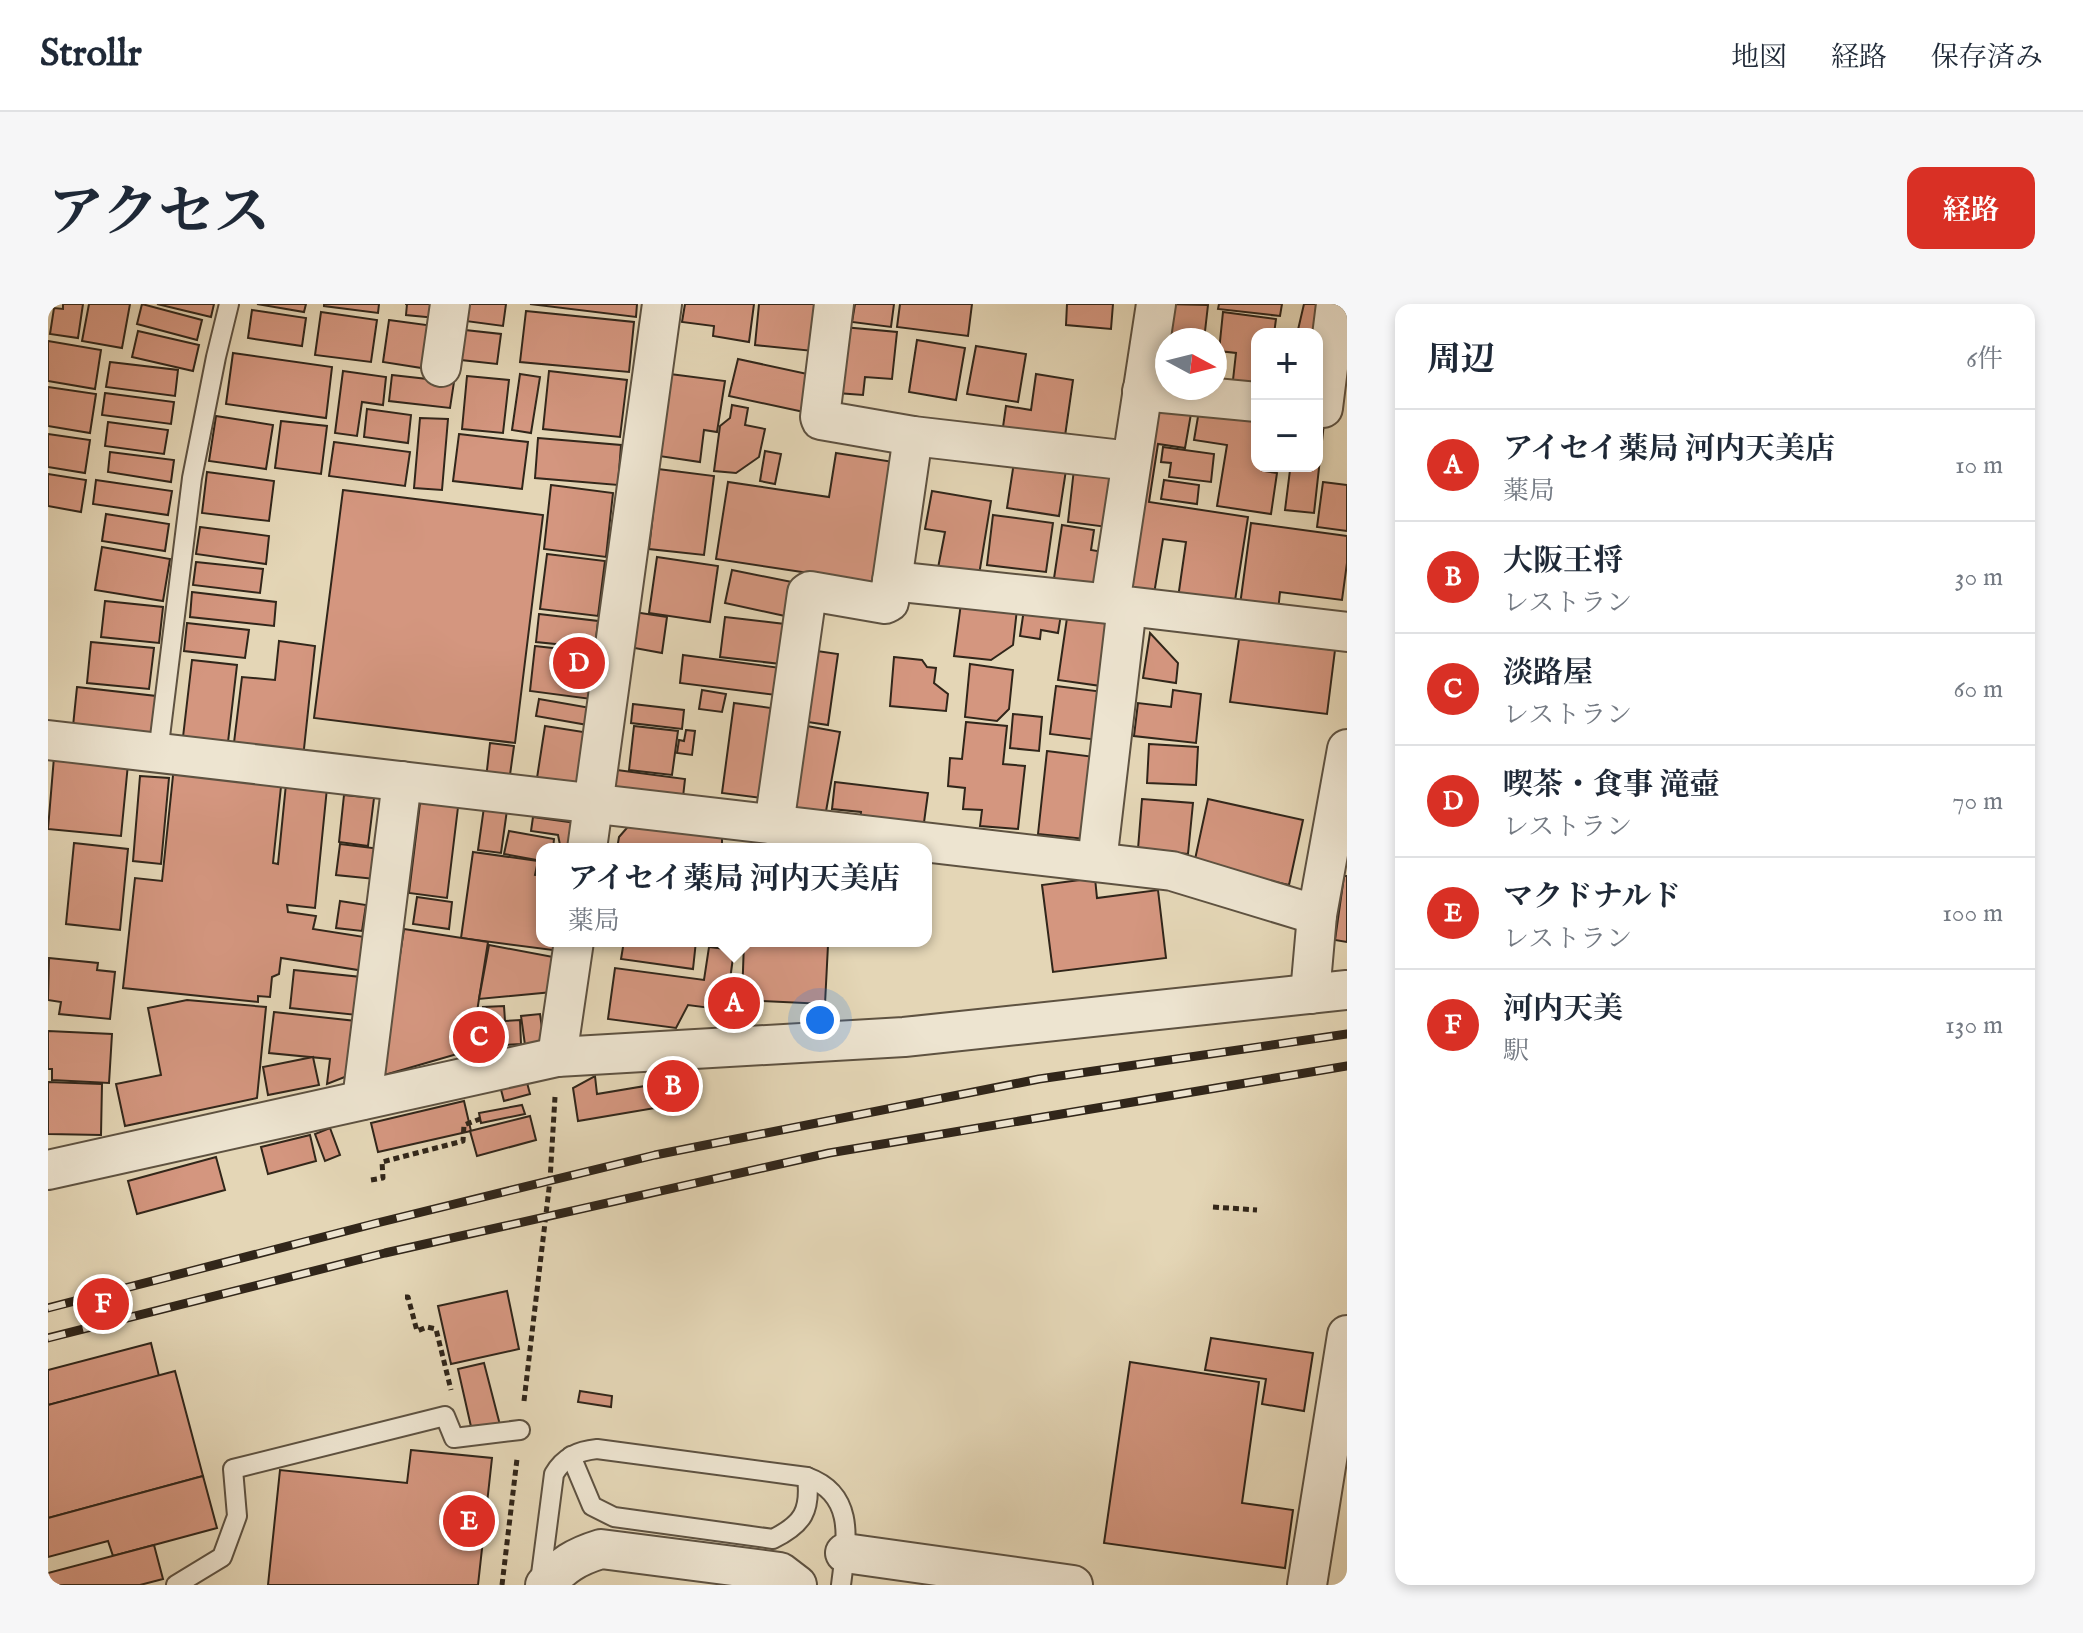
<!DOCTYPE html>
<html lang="ja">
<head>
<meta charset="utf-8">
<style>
  :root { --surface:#fff; --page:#f6f6f7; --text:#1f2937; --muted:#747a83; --line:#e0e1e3; --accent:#d93025 }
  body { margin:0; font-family:"IM FELL English","Noto Serif JP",serif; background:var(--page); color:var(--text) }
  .controls { position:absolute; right:24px; top:24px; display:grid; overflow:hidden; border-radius:16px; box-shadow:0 4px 12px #0003 }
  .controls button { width:72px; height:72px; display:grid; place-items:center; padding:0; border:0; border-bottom:2px solid var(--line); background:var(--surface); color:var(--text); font:40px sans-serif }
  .compass { position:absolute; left:1107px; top:24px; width:72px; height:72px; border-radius:50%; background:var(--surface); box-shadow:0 4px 12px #0003; rotate:97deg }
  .you { position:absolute; left:772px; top:716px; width:28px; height:28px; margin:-20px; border:6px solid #fff; border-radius:50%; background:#1a73e8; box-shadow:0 0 0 12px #1a73e833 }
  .badge { display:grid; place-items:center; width:52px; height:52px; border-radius:50%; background:var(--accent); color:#fff; font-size:26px; font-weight:700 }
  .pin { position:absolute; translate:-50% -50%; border:4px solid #fff; box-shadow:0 2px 8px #0006 }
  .popup { position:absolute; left:488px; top:539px; width:396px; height:104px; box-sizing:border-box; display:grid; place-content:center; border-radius:16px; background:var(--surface); filter:drop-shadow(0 2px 6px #0005); font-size:26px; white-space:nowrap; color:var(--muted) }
  .popup b { font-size:30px; color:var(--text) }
  .popup::after { content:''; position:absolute; left:50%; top:100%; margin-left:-16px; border:16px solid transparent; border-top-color:var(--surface) }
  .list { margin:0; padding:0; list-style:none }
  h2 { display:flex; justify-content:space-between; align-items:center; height:104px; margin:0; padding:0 32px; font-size:34px }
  h2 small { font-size:26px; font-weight:400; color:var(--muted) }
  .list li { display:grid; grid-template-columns:52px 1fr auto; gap:24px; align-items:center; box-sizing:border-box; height:112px; padding:0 32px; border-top:2px solid var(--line) }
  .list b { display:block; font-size:30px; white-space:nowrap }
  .list p { margin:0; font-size:26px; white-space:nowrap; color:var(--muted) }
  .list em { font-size:26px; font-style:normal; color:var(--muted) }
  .map { position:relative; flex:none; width:1299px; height:1281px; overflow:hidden; border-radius:16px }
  header { display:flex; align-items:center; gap:48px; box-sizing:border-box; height:112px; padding:0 40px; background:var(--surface); border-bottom:2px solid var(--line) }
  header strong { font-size:38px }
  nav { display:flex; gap:44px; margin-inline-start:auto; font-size:28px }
  .intro { display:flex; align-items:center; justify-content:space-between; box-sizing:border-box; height:192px; padding:0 48px }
  h1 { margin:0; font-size:56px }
  .button { padding:20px 36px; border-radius:16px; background:var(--accent); color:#fff; font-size:28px; font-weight:700 }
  main { display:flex; gap:48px; padding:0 48px }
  aside { flex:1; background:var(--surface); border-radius:16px; box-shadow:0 4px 12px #0003 }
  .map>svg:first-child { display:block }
  .building { fill:#d4967f; stroke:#31261a; stroke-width:2 }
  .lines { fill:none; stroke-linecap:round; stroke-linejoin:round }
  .lane-casing { stroke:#5e5241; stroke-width:22 }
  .street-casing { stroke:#5e5241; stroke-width:42 }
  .path { stroke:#31261a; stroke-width:5; stroke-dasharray:6 4; stroke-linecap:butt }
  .lane { stroke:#ede4d0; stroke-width:18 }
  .street { stroke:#ede4d0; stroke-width:38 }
  .rail-casing { stroke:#31261a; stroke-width:9 }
  .rail { stroke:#ede4d0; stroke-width:6; stroke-dasharray:18; stroke-linecap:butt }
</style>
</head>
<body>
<header>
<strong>Strollr</strong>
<nav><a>地図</a><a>経路</a><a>保存済み</a></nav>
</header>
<div class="intro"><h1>アクセス</h1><a class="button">経路</a></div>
<main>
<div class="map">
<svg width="1299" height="1281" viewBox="0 0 1299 1281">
  <rect width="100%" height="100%" fill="#e4d6b6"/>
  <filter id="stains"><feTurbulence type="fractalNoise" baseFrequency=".0025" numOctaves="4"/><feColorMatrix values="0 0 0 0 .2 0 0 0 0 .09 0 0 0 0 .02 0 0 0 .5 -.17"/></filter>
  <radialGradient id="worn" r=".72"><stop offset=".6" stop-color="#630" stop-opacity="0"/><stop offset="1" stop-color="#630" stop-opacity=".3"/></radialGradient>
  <g class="building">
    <polygon points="15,0 35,0 30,34 2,30 6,4 15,5"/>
    <polygon points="41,0 82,0 74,44 34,37"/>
    <polygon points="94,0 154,16 149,36 89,20"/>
    <polygon points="109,0 166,0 163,13"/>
    <polygon points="209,0 258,0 256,8"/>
    <polygon points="276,0 331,0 330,9 276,2"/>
    <polygon points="357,0 389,0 388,14 358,11 359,0"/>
    <polygon points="412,0 458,0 455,22 410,16"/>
    <polygon points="482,0 589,0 588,13"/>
    <polygon points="637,0 706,0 701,38 665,32 666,22 634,18"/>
    <polygon points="711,0 778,0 765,47 707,41"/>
    <polygon points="807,0 846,0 843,23 804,18"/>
    <polygon points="852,0 924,0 920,32 849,23"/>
    <polygon points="1019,0 1065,0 1063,25 1018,21"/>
    <polygon points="1118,0 1160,1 1156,36 1119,36 1119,73 1108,72"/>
    <polygon points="1171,0 1234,0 1232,12 1170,5"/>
    <polygon points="1256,0 1282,0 1269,30 1249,30"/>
    <polygon points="204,6 258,14 254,42 200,34"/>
    <polygon points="478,7 586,18 581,68 472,58"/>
    <polygon points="273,8 329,16 323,58 267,51"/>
    <polygon points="1175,8 1228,15 1226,30 1209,30 1209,88 1184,85 1188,49 1171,47"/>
    <polygon points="341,16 386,22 380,65 335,58"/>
    <polygon points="795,23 849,28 844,75 817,73 815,91 789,89"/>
    <polygon points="408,25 453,30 449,60 404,55"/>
    <polygon points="90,27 151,41 145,67 84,53"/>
    <polygon points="869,36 917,44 908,96 861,88"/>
    <polygon points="0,37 53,46 47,85 0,77"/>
    <polygon points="928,42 978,50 970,98 919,90"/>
    <polygon points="185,49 284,63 278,114 178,100"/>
    <polygon points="690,55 764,71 756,108 681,92"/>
    <polygon points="62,58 130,66 127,92 58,83"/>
    <polygon points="295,67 338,73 335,101 314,98 309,132 287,129"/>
    <polygon points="501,67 579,76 572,133 495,125"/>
    <polygon points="472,70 492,73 483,129 464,126"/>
    <polygon points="622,70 677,77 669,128 656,126 652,158 611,152"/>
    <polygon points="988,70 1025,76 1017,132 955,123 958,102 983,106"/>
    <polygon points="344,71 406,78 402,104 341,97"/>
    <polygon points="419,72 461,76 455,129 414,125"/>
    <polygon points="0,83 48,90 42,129 0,122"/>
    <polygon points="57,89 126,98 123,120 54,111"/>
    <polygon points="1108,99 1144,104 1137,144 1110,140 1101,198 1200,213 1186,303 1130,294 1138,238 1115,235 1106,290 1079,286"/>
    <polygon points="684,101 700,104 697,121 717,125 711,153 688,169 666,167 672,122 682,114"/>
    <polygon points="1152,101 1209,111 1209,162 1217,162 1216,167 1229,169 1223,210 1169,202 1179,141 1146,136"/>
    <polygon points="319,105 363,111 360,139 316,133"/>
    <polygon points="168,112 225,121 218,165 161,157"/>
    <polygon points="372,114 400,115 394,186 366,184"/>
    <polygon points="233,117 279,122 273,170 227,164"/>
    <polygon points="60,118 120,126 116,150 57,142"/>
    <polygon points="1269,118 1276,119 1266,209 1237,206 1242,166 1232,166 1232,162 1269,162"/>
    <polygon points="0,130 42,136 37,169 0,163"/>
    <polygon points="411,130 480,138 474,185 405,177"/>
    <polygon points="490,134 573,141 570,181 487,174"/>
    <polygon points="286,138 362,148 357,182 281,172"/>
    <polygon points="1115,143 1166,150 1163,178 1121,173 1123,159 1113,158"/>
    <polygon points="717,147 733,150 727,180 712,177"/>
    <polygon points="62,148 126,156 123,178 60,168"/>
    <polygon points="788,149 852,159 834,280 668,255 680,178 781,193"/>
    <polygon points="966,158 1018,166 1011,212 959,204"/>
    <polygon points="610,165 666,172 656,251 601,245"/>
    <polygon points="1026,165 1074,170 1067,224 1020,218"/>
    <polygon points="159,168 226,177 221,217 154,209"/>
    <polygon points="0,170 38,176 33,208 0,202"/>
    <polygon points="48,176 124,187 120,211 45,200"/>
    <polygon points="1116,176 1151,181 1149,200 1113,195"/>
    <polygon points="1275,178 1299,181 1299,227 1269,223"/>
    <polygon points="503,181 565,189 558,253 496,245"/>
    <polygon points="295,186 495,211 467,439 266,414"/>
    <polygon points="884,187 943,197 931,271 890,264 897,228 877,225"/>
    <polygon points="58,210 121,220 117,247 54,237"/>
    <polygon points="945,211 1005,219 998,268 939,261"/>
    <polygon points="1203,219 1299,232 1299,259 1294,296 1232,288 1230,307 1192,301"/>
    <polygon points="1014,221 1046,226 1043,246 1061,249 1055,288 1005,281"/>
    <polygon points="152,223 221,232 218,260 148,250"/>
    <polygon points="54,243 122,255 115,297 47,286"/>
    <polygon points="499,250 557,257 550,312 492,305"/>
    <polygon points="609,253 670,262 662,318 601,309"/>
    <polygon points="148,258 215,265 212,289 145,281"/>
    <polygon points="684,266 744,278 737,312 677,299"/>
    <polygon points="144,288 228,298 226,322 142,313"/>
    <polygon points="978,292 1015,298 1010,329 993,326 992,335 972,332"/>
    <polygon points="57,297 115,303 111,339 53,333"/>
    <polygon points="913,299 969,305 965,341 943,356 906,352"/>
    <polygon points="586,308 619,313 614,349 581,343"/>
    <polygon points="491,310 550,317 547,344 488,338"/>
    <polygon points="677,313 745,321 741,361 672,353"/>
    <polygon points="1019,314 1062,320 1053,382 1010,376"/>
    <polygon points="139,319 201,326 197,354 136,347"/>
    <polygon points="1102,329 1130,359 1128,379 1095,374"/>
    <polygon points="1191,335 1287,346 1279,410 1182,398"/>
    <polygon points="231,337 267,342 255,454 185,447 194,373 227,376"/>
    <polygon points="43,338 106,344 101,385 39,379"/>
    <polygon points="487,342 548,349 543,395 482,387"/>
    <polygon points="762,346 790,350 780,421 753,417"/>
    <polygon points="635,351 747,366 744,393 632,379"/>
    <polygon points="846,353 874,356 879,363 888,364 886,379 900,390 898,407 842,402"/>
    <polygon points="144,356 189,361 180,438 135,433"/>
    <polygon points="922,360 965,366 961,405 949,417 917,413"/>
    <polygon points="1008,382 1056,388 1050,436 1002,430"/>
    <polygon points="29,383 108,392 104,434 24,432"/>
    <polygon points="654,386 678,390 674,408 651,405"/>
    <polygon points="1125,386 1153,390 1148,439 1086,432 1090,399 1123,403"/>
    <polygon points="491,395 554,406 551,423 488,412"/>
    <polygon points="686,399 723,404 716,456 727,458 721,495 674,489"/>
    <polygon points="585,400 636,406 634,425 583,419"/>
    <polygon points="965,410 994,413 991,447 962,444"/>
    <polygon points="918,418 959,422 955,460 977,462 970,525 932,522 934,506 915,505 917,484 900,482 902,454 914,455"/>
    <polygon points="497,422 548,430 541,481 489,474"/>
    <polygon points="586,422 630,427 624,471 581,466"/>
    <polygon points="759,422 792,428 777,513 744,508"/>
    <polygon points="638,426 647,427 644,451 629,449 631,436 636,437"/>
    <polygon points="442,439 466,442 461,478 438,475"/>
    <polygon points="1101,440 1150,443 1148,481 1099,479"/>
    <polygon points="999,447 1047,453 1037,535 990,530"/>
    <polygon points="6,453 80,460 73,532 0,525"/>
    <polygon points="126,462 234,473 225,559 230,560 238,480 279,484 267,604 239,601 240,608 268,612 265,625 329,635 323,668 233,654 231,670 224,673 222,693 210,692 210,698 75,684 87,574 114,577"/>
    <polygon points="569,466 637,475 634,502 566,494"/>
    <polygon points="92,472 121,474 113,560 85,557"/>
    <polygon points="787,478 880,489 875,526 812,518 813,508 784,505"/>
    <polygon points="296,491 326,494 320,542 291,538"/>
    <polygon points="373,491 411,495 399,594 361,589"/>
    <polygon points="1094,495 1145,499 1140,550 1090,545"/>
    <polygon points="1160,495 1255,516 1241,581 1146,560"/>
    <polygon points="436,503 459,506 453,549 430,546"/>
    <polygon points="485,513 528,519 524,543 512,541 510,531 483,527"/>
    <polygon points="584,518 674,533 674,545 569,545 571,533"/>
    <polygon points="461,527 506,535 505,545 494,545 494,557 456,550"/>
    <polygon points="26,539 80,545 72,626 18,620"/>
    <polygon points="292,540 341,546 337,576 288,571"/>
    <polygon points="425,548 490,557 487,571 494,572 494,637 522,637 520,648 413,634"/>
    <polygon points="1296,572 1299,572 1299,638 1287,636"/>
    <polygon points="1047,574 1049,594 1110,586 1118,654 1005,668 994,581"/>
    <polygon points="369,593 404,598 401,625 365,620"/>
    <polygon points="292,597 318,601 314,627 288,624"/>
    <polygon points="356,625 440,638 431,695 423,746 333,772"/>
    <polygon points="576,637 648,637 645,665 573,655"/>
    <polygon points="696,637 745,637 745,639 780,641 777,700 694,696"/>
    <polygon points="441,641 521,656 515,687 431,695"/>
    <polygon points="661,643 686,646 678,706 640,701 628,724 560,715 567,664 656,676"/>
    <polygon points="1,654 50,659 49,666 67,668 62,715 11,710 13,698 0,696"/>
    <polygon points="246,666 313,673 309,711 242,704"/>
    <polygon points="139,696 218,703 209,794 77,822 68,780 113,771 100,704"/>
    <polygon points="456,702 457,717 472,716 473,740 438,742 435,703"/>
    <polygon points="226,708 317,718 312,767 279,780 282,755 221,749"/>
    <polygon points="492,710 496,738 477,741 473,712"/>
    <polygon points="0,727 64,730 61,779 4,776 4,765 0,765"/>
    <polygon points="265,753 271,781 220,791 215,763"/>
    <polygon points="477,771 482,790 456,797 451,778"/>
    <polygon points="547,772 549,790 615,779 619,802 530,817 525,784"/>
    <polygon points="0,778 54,780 53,831 0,830"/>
    <polygon points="416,797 423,827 330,848 323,819"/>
    <polygon points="474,801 477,810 433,819 431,809"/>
    <polygon points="482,812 488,836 429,852 422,827"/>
    <polygon points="282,824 292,851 277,857 267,830"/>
    <polygon points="262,831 268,857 220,870 213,843"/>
    <polygon points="168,853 177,886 89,910 80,877"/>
    <polygon points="459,987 471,1045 403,1060 390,1002"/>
    <polygon points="1163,1034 1265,1049 1256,1107 1214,1100 1218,1075 1157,1066"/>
    <polygon points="103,1039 111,1072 0,1101 0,1066"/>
    <polygon points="1082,1058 1211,1078 1194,1199 1245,1206 1237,1264 1056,1239"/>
    <polygon points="436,1059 452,1121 424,1127 410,1065"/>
    <polygon points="127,1067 155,1172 0,1214 0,1101"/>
    <polygon points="532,1087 564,1092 563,1103 530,1098"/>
    <polygon points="363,1146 444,1154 430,1281 220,1281 232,1166 359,1179"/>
    <polygon points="155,1172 169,1224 65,1252 60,1237 0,1253 0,1214"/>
    <polygon points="106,1241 115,1275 92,1281 0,1281 0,1269"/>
  </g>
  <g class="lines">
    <g class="lane-casing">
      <g id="lane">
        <polyline points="110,449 144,174 168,53 181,0"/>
        <path d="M523,1152L544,1202L566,1213L725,1235C755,1220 763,1207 759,1173"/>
        <path d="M492,1278L506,1170C516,1153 530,1147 549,1145L759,1173C809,1191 798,1239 793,1281"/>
        <polyline points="128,1281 174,1253 189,1212 185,1165 397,1112 406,1134 472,1126"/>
      </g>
    </g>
    <g class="street-casing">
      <g id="street">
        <polyline points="786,0 772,113 773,116 865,132 1083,157"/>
        <polyline points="1108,0 1062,300 1299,328"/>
        <polyline points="393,63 402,0"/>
        <polyline points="1094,87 1209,98"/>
        <polyline points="1275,104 1288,0"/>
        <polyline points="844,277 1062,300"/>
        <polyline points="0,436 1124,567 1269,611"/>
        <polyline points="726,521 759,289 762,287 837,300 841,298 865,132"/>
        <polyline points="539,545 614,0"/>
        <polyline points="1049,558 1079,302"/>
        <polyline points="1262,690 1269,611 1299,445"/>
        <polyline points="509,753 526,637"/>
        <polyline points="314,796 354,477"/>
        <polyline points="0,866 509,753 856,733 1299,686"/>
        <polyline points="797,1249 1025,1281"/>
        <path d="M497,1281C515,1261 527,1253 553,1245L732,1268L749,1281"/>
        <polyline points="1259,1281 1299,1031"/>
      </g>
    </g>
    <g class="path">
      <polyline points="323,876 335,874 334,858 415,837 416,821 432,815"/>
      <polyline points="1165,903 1209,906"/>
      <polyline points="357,993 360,993 369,1027 379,1023 388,1025 403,1086"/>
      <polyline points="476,1097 502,876 507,793"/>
      <polyline points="454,1281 469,1155"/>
    </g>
    <use href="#lane" class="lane"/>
    <use href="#street" class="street"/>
    <g class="rail-casing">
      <g id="rail">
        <polyline points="0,1004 329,919 607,851 991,775 1299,730"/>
        <polyline points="0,1034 337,949 781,849 1299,762"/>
      </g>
    </g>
    <use href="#rail" class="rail"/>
  </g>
  <rect width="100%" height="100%" filter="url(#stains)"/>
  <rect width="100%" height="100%" fill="url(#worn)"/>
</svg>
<div class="controls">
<button>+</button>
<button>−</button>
</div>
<svg class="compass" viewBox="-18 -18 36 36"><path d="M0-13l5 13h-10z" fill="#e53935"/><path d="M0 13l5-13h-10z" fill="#747a83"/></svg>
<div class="you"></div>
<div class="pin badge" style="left:686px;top:699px">A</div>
<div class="popup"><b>アイセイ薬局 河内天美店</b>薬局</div>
<div class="pin badge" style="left:625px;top:782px">B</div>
<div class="pin badge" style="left:431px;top:733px">C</div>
<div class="pin badge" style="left:531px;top:359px">D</div>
<div class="pin badge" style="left:421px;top:1217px">E</div>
<div class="pin badge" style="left:55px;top:1000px">F</div>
</div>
<aside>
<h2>周辺<small>6件</small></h2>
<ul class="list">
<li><span class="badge">A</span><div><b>アイセイ薬局 河内天美店</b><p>薬局</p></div><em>10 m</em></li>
<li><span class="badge">B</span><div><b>大阪王将</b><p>レストラン</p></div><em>30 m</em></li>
<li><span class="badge">C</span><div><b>淡路屋</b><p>レストラン</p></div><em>60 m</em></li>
<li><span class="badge">D</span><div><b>喫茶・食事 滝壺</b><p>レストラン</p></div><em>70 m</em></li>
<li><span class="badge">E</span><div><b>マクドナルド</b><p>レストラン</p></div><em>100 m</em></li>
<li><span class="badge">F</span><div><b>河内天美</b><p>駅</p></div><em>130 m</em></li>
</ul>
</aside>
</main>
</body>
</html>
